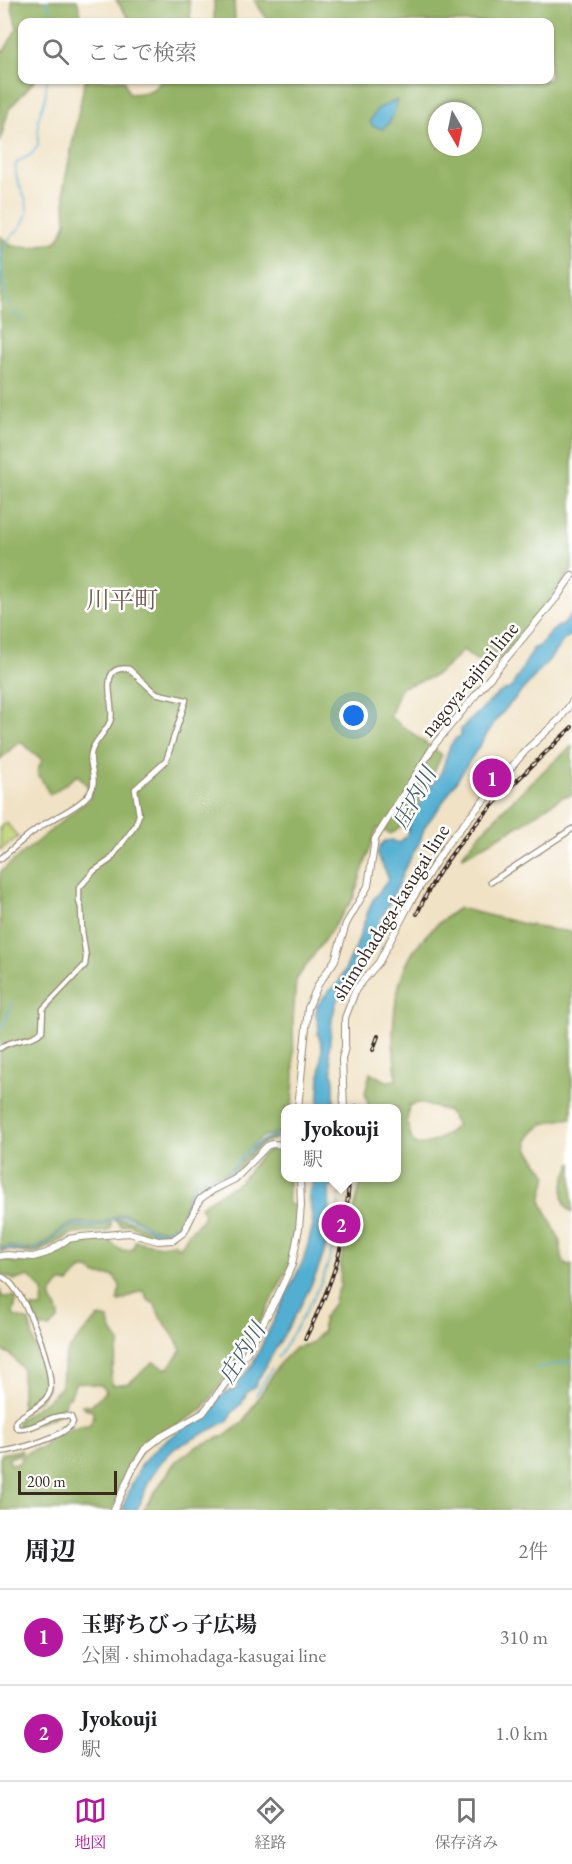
<!DOCTYPE html>
<html lang="ja">
<head>
<meta charset="utf-8">
<style>
  :root { --surface:#fff; --page:#f2f2f2; --text:#202124; --muted:#757577; --line:#e0e0e0; --accent:#b5179e }
  body { margin:0; font-family:"EB Garamond","Noto Serif JP",serif; background:var(--page); color:var(--text) }
  .compass { position:absolute; left:428px; top:102px; width:54px; height:54px; border-radius:50%; background:var(--surface); box-shadow:0 2px 4px #0004; rotate:171deg }
  .scale { position:absolute; left:18px; bottom:15px; width:99px; box-sizing:border-box; padding-left:6px; border:3px solid #3b2a1e; border-top:0; font-size:16px; line-height:21px; white-space:nowrap; color:#3b2a1e; -webkit-text-stroke:4px #fff; paint-order:stroke }
  .you { position:absolute; left:354px; top:716px; width:21px; height:21px; margin:-15px; border:4px solid #fff; border-radius:50%; background:#1a73e8; box-shadow:0 0 0 9px #1a73e833 }
  .badge { display:grid; place-items:center; width:39px; height:39px; border-radius:50%; background:var(--accent); color:#fff; font-size:20px; font-weight:700 }
  .pin { position:absolute; translate:-50% -50%; border:3px solid #fff; box-shadow:0 2px 6px #0006 }
  .popup { position:absolute; left:281px; top:1104px; width:120px; height:78px; box-sizing:border-box; display:grid; place-content:center; border-radius:12px; background:var(--surface); filter:drop-shadow(0 2px 4px #0005); font-size:20px; white-space:nowrap; color:var(--muted) }
  .popup b { font-size:22px; color:var(--text) }
  .popup::after { content:''; position:absolute; left:50%; top:100%; margin-left:-12px; border:12px solid transparent; border-top-color:var(--surface) }
  .list { margin:0; padding:0; list-style:none }
  h2 { display:flex; justify-content:space-between; align-items:center; height:78px; margin:0; padding:0 24px; font-size:26px }
  h2 small { font-size:20px; font-weight:400; color:var(--muted) }
  .list li { display:grid; grid-template-columns:39px 1fr auto; gap:18px; align-items:center; box-sizing:border-box; height:96px; padding:0 24px; border-top:2px solid var(--line) }
  .list b { display:block; font-size:22px; white-space:nowrap }
  .list p { margin:0; font-size:20px; white-space:nowrap; color:var(--muted) }
  .list em { font-size:20px; font-style:normal; color:var(--muted) }
  .icon { flex:none; width:33px; height:33px; fill:none; stroke:currentColor; stroke-width:2; stroke-linecap:round; stroke-linejoin:round }
  .map { position:relative; flex:none; width:572px; height:1510px; overflow:hidden }
  .search { position:absolute; background:var(--surface); box-shadow:0 2px 4px #0004; left:18px; right:18px; top:18px; height:66px; display:flex; align-items:center; gap:15px; box-sizing:border-box; padding:0 21px; border-radius:12px; color:var(--muted); font-size:22px }
  .sheet { height:270px; background:var(--surface) }
  nav { display:flex; justify-content:space-around; align-items:center; box-sizing:border-box; height:84px; border-top:2px solid var(--line); background:var(--surface); font-size:16px; color:var(--muted) }
  nav a { display:grid; justify-items:center; gap:3px }
  nav .on { color:var(--accent) }
  .map>svg:first-child { display:block }
  .green { fill:#bcd175; stroke:#7c7e4a; stroke-width:1.5 }
  .forest { fill:#95b366; stroke:#686e42; stroke-width:1.5; fill-rule:evenodd }
  .water { fill:#53afd1; stroke:#476c78; stroke-width:1.5 }
  .lines { fill:none; stroke-linecap:round; stroke-linejoin:round }
  .stream { stroke:#53afd1; stroke-width:1.5 }
  .river { stroke:#53afd1; stroke-width:6 }
  .minor-casing { stroke:#968672; stroke-width:7 }
  .major-casing { stroke:#968672; stroke-width:8 }
  .minor { stroke:#fff; stroke-width:4.5 }
  .major { stroke:#fff; stroke-width:6 }
  .rail-casing { stroke:#3b2a1e; stroke-width:4 }
  .rail { stroke:#fff; stroke-width:1.5; stroke-dasharray:4.5; stroke-linecap:butt }
  .labels { text-anchor:middle; dominant-baseline:central; stroke-width:5; stroke-linejoin:round; paint-order:stroke }
  .street-label { font-size:21px; fill:#3b2a1e; stroke:#fff }
  .water-label { font-size:22px; font-style:italic; fill:#455f66; stroke:#fff }
  .quarter-label { font-size:24px; fill:#785850; stroke:#fff }
</style>
</head>
<body>
<div class="map">
<svg width="572" height="1510" viewBox="0 0 572 1510">
  <rect width="100%" height="100%" fill="#fff"/>
  <filter id="ink" filterUnits="userSpaceOnUse"><feTurbulence type="fractalNoise" baseFrequency=".0167" numOctaves="2"/><feDisplacementMap in="SourceGraphic" scale="12" xChannelSelector="R" yChannelSelector="G"/><feConvolveMatrix kernelMatrix="1 2 1 2 8 2 1 2 1" color-interpolation-filters="sRGB"/></filter>
  <filter id="wash" filterUnits="userSpaceOnUse"><feTurbulence type="fractalNoise" baseFrequency=".008" numOctaves="4" result="noise"/><feDisplacementMap in="SourceGraphic" scale="24" xChannelSelector="R" yChannelSelector="G"/><feGaussianBlur stdDeviation="1.35" result="paint"/><feColorMatrix in="noise" values="0 0 0 0 0 0 0 0 0 0 0 0 0 0 0 0 0 1.4 0 .05"/><feComposite in="paint" operator="in"/></filter>
  <g filter="url(#wash)">
    <rect width="100%" height="100%" fill="#f0e2c5"/>
    <g class="green">
      <polygon points="501,762 506,766 483,794 479,789"/>
      <polygon points="6,822 18,837 0,850 0,827"/>
    </g>
    <g class="forest">
      <polygon points="12,0 77,0 83,22 22,22 22,80 35,80 9,109 0,142 0,51 4,51 17,28 12,8"/>
      <polygon points="116,0 189,0 191,22 131,22"/>
      <polygon points="214,0 234,0 235,22 214,22"/>
      <path d="M254,0H572V570L524,632L498,661L476,660L463,650C440,676 434,678 401,687L390,717L442,755L427,787L407,822L391,834L377,828L353,899L296,980L293,1020L294,1076L292,1108H286L285,1125L280,1133C274,1135 267,1134 262,1137C249,1146 240,1165 226,1172C215,1178 202,1175 193,1185C182,1197 187,1217 173,1226C154,1240 139,1214 123,1215C113,1216 106,1223 97,1224C88,1225 78,1221 70,1224C57,1230 49,1244 36,1248C24,1251 12,1243 0,1248V872L90,798L88,787L78,775L50,795L37,772L42,760L20,741L0,759V236L11,245L31,247L55,242L61,235L66,223L64,186L85,80H124L129,94C143,93 154,93 161,80H550V22H267V19ZM437,111H473V147H437Z"/>
      <path d="M572,746V795L562,797L520,825L463,857V854C496,814 532,780 572,746Z"/>
      <path d="M459,908L528,925L531,924C542,931 559,929 572,932V1118C551,1121 538,1122 527,1141L529,1150L547,1175L541,1201L559,1238L563,1261L567,1266L572,1265V1510H143L175,1462L196,1447L226,1435L244,1421L279,1364L295,1348L311,1343L323,1331V1318L334,1303L335,1296L340,1287L341,1260L362,1178H397V1108H369L365,1093L370,1073L387,1081L396,1080C396,1066 393,1052 393,1038C394,978 407,942 459,908ZM419,1103L448,1111L457,1125C448,1135 428,1148 413,1143L407,1122L409,1105Z"/>
      <path d="M271,1137L277,1138L263,1143L257,1148L235,1175L208,1188L201,1187L198,1190V1196L190,1204L182,1226L171,1237C155,1238 141,1235 129,1224L121,1226L117,1221L113,1220C137,1214 150,1241 173,1230C188,1223 184,1202 194,1190C203,1178 220,1182 230,1173C244,1161 254,1143 271,1137Z"/>
      <path d="M276,1148H285L286,1178L289,1179C290,1188 285,1196 289,1205H295L297,1208V1227L290,1262L276,1292L242,1355L202,1410L146,1445L134,1461L112,1510H0V1454L21,1450L22,1453L9,1458L10,1464H17L21,1461L20,1457L32,1450L45,1447V1442C59,1435 75,1425 89,1425L94,1416L92,1411L83,1407L82,1405L90,1406L106,1391L101,1385L76,1382L70,1397L67,1398C64,1403 65,1407 61,1412C56,1419 28,1427 19,1427L17,1423L19,1419C32,1411 47,1402 57,1391C65,1383 62,1365 66,1355C69,1348 93,1321 100,1317L108,1319L112,1331L120,1343C118,1355 107,1375 113,1385L129,1383L153,1362L167,1369L181,1351C176,1333 159,1322 155,1304L149,1301L144,1291C133,1291 128,1301 118,1301C117,1287 126,1290 113,1276L96,1275L89,1269H82L69,1283H61C38,1303 60,1299 59,1319L50,1328L38,1326L31,1310V1308H42L43,1291L29,1276L15,1280L0,1274V1260H7L16,1263L45,1260L68,1244L103,1238L108,1239C117,1248 120,1253 133,1249L135,1241L161,1246L174,1243L180,1248L189,1233L201,1221L204,1214L200,1207C212,1195 229,1191 241,1180C252,1170 260,1150 276,1148Z"/>
      <path d="M572,1162V1213C556,1200 564,1178 572,1162Z"/>
      <path d="M111,1222V1228L107,1232L73,1234L38,1253L32,1254L8,1250L0,1252V1250C12,1247 27,1254 38,1250C51,1244 60,1231 73,1226L93,1228Z"/>
      <polygon points="0,1289 2,1297 14,1296 17,1299 13,1313 14,1316 29,1321 38,1359 47,1382 48,1388 41,1399 22,1412 22,1368 10,1354 0,1350"/>
    </g>
    <g class="water">
      <path d="M397,100C394,111 393,121 383,129L373,126L370,122L377,109Z"/>
      <polygon points="572,614 572,634 563,641 549,660 496,720 441,805 425,826 420,841 404,870 398,886 370,940 365,956 347,981 336,1003 332,1019 329,1051 334,1081 334,1108 318,1108 322,1046 318,1034 319,1028 316,1015 317,1006 326,994 339,982 356,947 367,914 373,900 389,879 377,854 380,846 385,841 392,840 399,843 407,835 410,821 428,790 441,773 450,746 456,738 461,736 461,729 499,693 511,688 534,648 538,647 550,633 557,627 563,625"/>
      <path d="M313,1179L332,1178V1186L329,1189L330,1216L319,1227L327,1242C314,1294 279,1338 255,1386L247,1392L242,1403L232,1413L228,1421L175,1448L160,1463L149,1481L137,1510H122C127,1497 132,1483 138,1471C152,1445 180,1432 202,1416C220,1404 212,1396 238,1388L237,1383L251,1367L304,1259L313,1225L309,1193L312,1187Z"/>
    </g>
    <g class="lines">
      <g class="stream">
        <polyline points="46,0 50,8 51,22"/>
        <path d="M9,305C3,292 0,259 4,246C12,233 28,226 27,207C26,192 11,178 17,162L32,154L38,145V120L45,99L47,80"/>
        <polyline points="11,311 25,322"/>
        <polyline points="380,954 387,940"/>
        <polyline points="0,1030 5,1022 12,1001"/>
        <polyline points="341,1180 341,1178"/>
        <polyline points="340,1196 340,1194"/>
        <polyline points="338,1207 339,1202"/>
        <polyline points="337,1225 338,1210"/>
        <path d="M0,1249C12,1245 24,1252 36,1249C49,1245 58,1232 70,1226C78,1222 88,1227 97,1226C108,1224 115,1215 127,1217C142,1218 153,1240 173,1228C189,1220 183,1196 196,1185C205,1176 220,1179 230,1172C233,1170 235,1165 238,1161C249,1150 260,1139 275,1135L286,1141"/>
        <path d="M278,1358C302,1317 332,1276 336,1227"/>
        <polyline points="537,1368 572,1361"/>
        <polyline points="256,1395 272,1368"/>
      </g>
      <polyline class="river" points="364,954 377,927 378,920"/>
    </g>
  </g>
  <g filter="url(#ink)">
    <g class="lines">
      <g class="minor-casing">
        <g id="minor">
          <path d="M0,859C14,848 28,834 43,825C57,816 89,803 93,786C96,774 87,763 92,750C96,739 108,730 111,719C115,704 96,664 129,669L155,693L186,700L166,761L135,789L139,815L135,826L110,860L94,871L79,888V901L81,908L82,931L86,957L85,965L43,1009L42,1031C32,1042 12,1038 0,1048"/>
          <polyline points="491,882 572,829"/>
          <path d="M0,1276C22,1280 55,1370 50,1391C46,1405 26,1411 16,1421V1427L19,1429C37,1430 52,1411 71,1417L73,1422C66,1437 16,1450 0,1452"/>
        </g>
      </g>
      <g class="major-casing">
        <g id="major">
          <polyline points="298,1108 308,1008 318,985 335,960 346,924 368,886 375,839 435,744 557,597 572,575"/>
          <polyline points="344,1108 342,1059 345,1047 345,1018 356,989 379,962 411,901 448,843 525,751 560,719 572,702"/>
          <polyline points="0,1256 7,1255 33,1257 47,1253 68,1239 81,1237 129,1233 158,1241 173,1240 184,1232 200,1199 213,1190 235,1179 267,1146 272,1144 286,1145"/>
          <polyline points="114,1510 133,1468 145,1449 162,1436 203,1413 236,1369 247,1352 276,1299 292,1265 299,1228 301,1206 300,1178"/>
        </g>
      </g>
      <use href="#minor" class="minor"/>
      <use href="#major" class="major"/>
      <g class="rail-casing">
        <g id="rail">
          <path d="M417,914C450,838 514,784 572,727"/>
          <polyline points="373,1050 378,1036"/>
          <polyline points="356,1108 356,1106"/>
          <path d="M305,1339C335,1279 346,1244 349,1178"/>
        </g>
      </g>
      <use href="#rail" class="rail"/>
    </g>
  </g>
  <g class="labels">
    <g class="street-label">
      <text transform="translate(469 679) rotate(-51)">nagoya-tajimi line</text>
      <text transform="translate(390 912) rotate(-58)">shimohadaga-kasugai line</text>
    </g>
    <g class="water-label">
      <text transform="translate(414 798) rotate(-61)">庄内川</text>
      <text transform="translate(242 1353) rotate(-58)">庄内川</text>
    </g>
    <g class="quarter-label">
      <text x="122" y="599">川平町</text>
    </g>
  </g>
</svg>
<svg class="compass" viewBox="-18 -18 36 36"><path d="M0-13l5 13h-10z" fill="#e53935"/><path d="M0 13l5-13h-10z" fill="#757577"/></svg>
<div class="scale">200 m</div>
<div class="you"></div>
<div class="pin badge" style="left:492px;top:778px">1</div>
<div class="pin badge" style="left:341px;top:1224px">2</div>
<div class="popup"><b>Jyokouji</b>駅</div>
<div class="search"><svg class="icon" aria-label="search" viewBox="0 0 24 24"><circle cx="10" cy="10" r="6"/><path d="M15 15l6 6"/></svg>ここで検索</div>
</div>
<section class="sheet">
<h2>周辺<small>2件</small></h2>
<ul class="list">
<li><span class="badge">1</span><div><b>玉野ちびっ子広場</b><p>公園 · shimohadaga-kasugai line</p></div><em>310 m</em></li>
<li><span class="badge">2</span><div><b>Jyokouji</b><p>駅</p></div><em>1.0 km</em></li>
</ul>
</section>
<nav>
<a class="on"><svg class="icon" aria-label="map" viewBox="0 0 24 24"><path d="M3 6l6-2 6 2 6-2v14l-6 2-6-2-6 2zM9 4v14M15 6v14"/></svg>地図</a>
<a><svg class="icon" aria-label="directions" viewBox="0 0 24 24"><path d="M12 3l9 9-9 9-9-9zM9 14v-3h6M13 9l2 2-2 2"/></svg>経路</a>
<a><svg class="icon" aria-label="saved" viewBox="0 0 24 24"><path d="M7 4h10v16l-5-4-5 4z"/></svg>保存済み</a>
</nav>
</body>
</html>
